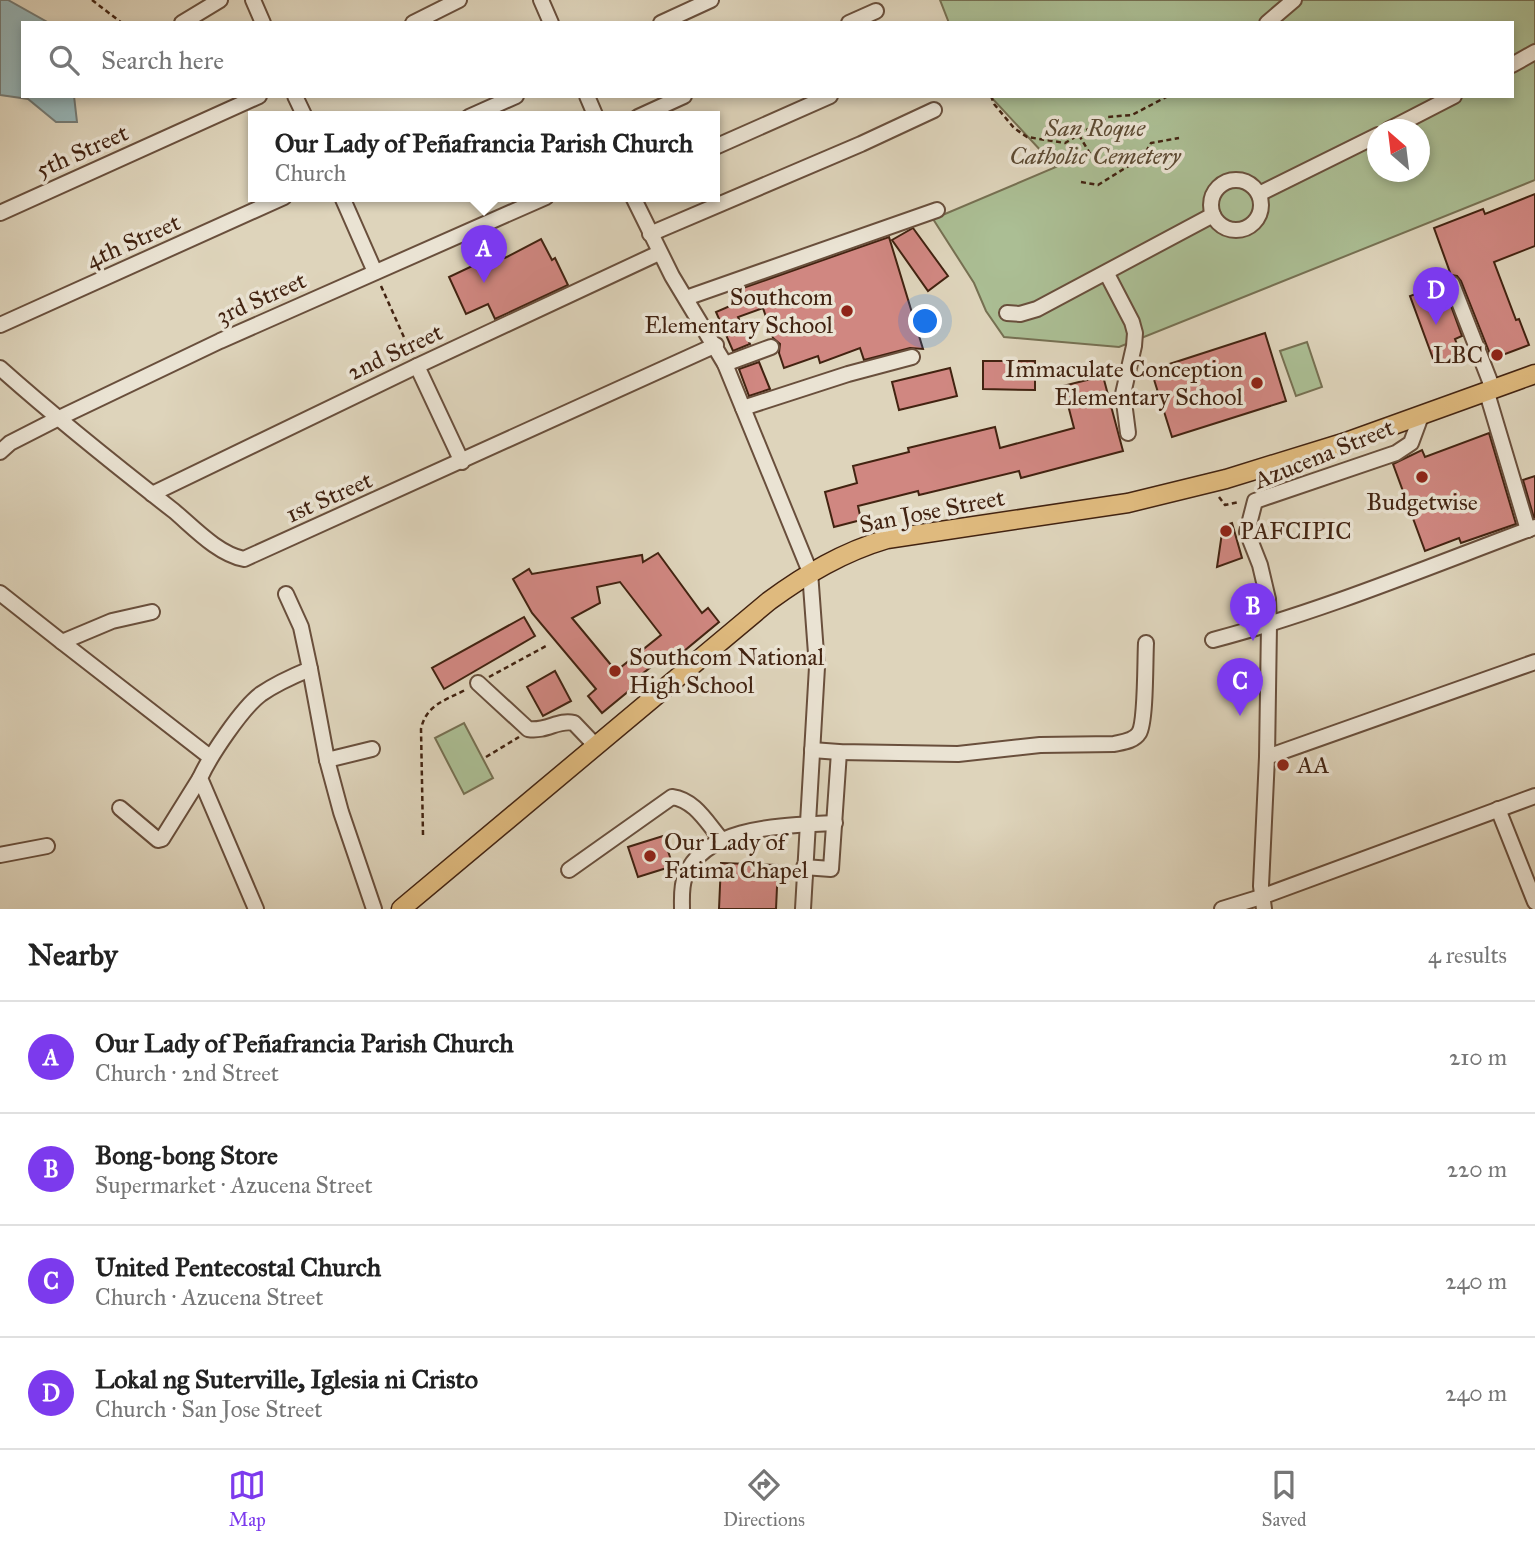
<!DOCTYPE html>
<html lang="en">
<head>
<meta charset="utf-8">
<style>
  :root { --surface:#fff; --page:#f2f2f2; --text:#222; --muted:#767676; --line:#e0e0e0; --accent:#7c3aed }
  body { margin:0; font-family:"IM FELL Great Primer",serif; background:var(--page); color:var(--text) }
  .compass { position:absolute; left:1367px; top:119px; width:63px; height:63px; border-radius:50%; background:var(--surface); box-shadow:0 4px 10px #0003; rotate:332deg }
  .you { position:absolute; left:926px; top:322px; width:24px; height:24px; margin:-18px; border:5px solid #fff; border-radius:50%; background:#1a73e8; box-shadow:0 0 0 10px #1a73e833 }
  .badge { display:grid; place-items:center; width:46px; height:46px; border-radius:50%; background:var(--accent); color:#fff; font-size:23px; font-weight:700 }
  .pin { position:absolute; translate:-50% -58px; filter:drop-shadow(0 2px 4px #0008) }
  .pin::after { content:''; position:absolute; top:37px; width:24px; height:21px; background:inherit; clip-path:polygon(0 0,100% 0,50% 100%) }
  .popup { position:absolute; left:248px; top:111px; width:472px; height:91px; box-sizing:border-box; display:grid; place-content:center; border-radius:0px; background:var(--surface); filter:drop-shadow(0 2px 5px #0005); font-size:23px; white-space:nowrap; color:var(--muted) }
  .popup b { font-size:26px; color:var(--text) }
  .popup::after { content:''; position:absolute; left:50%; top:100%; margin-left:-14px; border:14px solid transparent; border-top-color:var(--surface) }
  .list { margin:0; padding:0; list-style:none }
  h2 { display:flex; justify-content:space-between; align-items:center; height:91px; margin:0; padding:0 28px; font-size:30px }
  h2 small { font-size:23px; font-weight:400; color:var(--muted) }
  .list li { display:grid; grid-template-columns:46px 1fr auto; gap:21px; align-items:center; box-sizing:border-box; height:112px; padding:0 28px; border-top:2px solid var(--line) }
  .list b { display:block; font-size:26px; white-space:nowrap }
  .list p { margin:0; font-size:23px; white-space:nowrap; color:var(--muted) }
  .list em { font-size:23px; font-style:normal; color:var(--muted) }
  .icon { flex:none; width:38px; height:38px; fill:none; stroke:currentColor; stroke-width:2; stroke-linecap:round; stroke-linejoin:round }
  .map { position:relative; flex:none; width:1535px; height:909px; overflow:hidden }
  .search { position:absolute; background:var(--surface); box-shadow:0 4px 10px #0003; left:21px; right:21px; top:21px; height:77px; display:flex; align-items:center; gap:18px; box-sizing:border-box; padding:0 24px; border-radius:0px; color:var(--muted); font-size:26px }
  .sheet { height:539px; background:var(--surface) }
  nav { display:flex; justify-content:space-around; align-items:center; box-sizing:border-box; height:98px; border-top:2px solid var(--line); background:var(--surface); font-size:19px; color:var(--muted) }
  nav a { display:grid; justify-items:center; gap:4px }
  nav .on { color:var(--accent) }
  .map>svg:first-child { display:block }
  .green { fill:#abbe94; stroke:#767052; stroke-width:2; fill-rule:evenodd }
  .water { fill:#96b6b9; stroke:#747b76; stroke-width:2 }
  .building { fill:#d08781; stroke:#422311; stroke-width:2; fill-rule:evenodd }
  .lines { fill:none; stroke-linecap:round; stroke-linejoin:round }
  .minor-casing { stroke:#694f3c; stroke-width:18 }
  .major-casing { stroke:#422311; stroke-width:21 }
  .path { stroke:#422311; stroke-width:2.5; stroke-dasharray:5 3.5; stroke-linecap:butt }
  .minor { stroke:#eae3d3; stroke-width:14 }
  .major { stroke:#dfba7e; stroke-width:18 }
  .poi-dot { fill:#8f2418; stroke:#eae3d3; stroke-width:2.5 }
  .labels { text-anchor:middle; dominant-baseline:central; stroke-width:7; stroke-linejoin:round; paint-order:stroke }
  .park-label { font-size:24px; font-style:italic; fill:#5c4a32; stroke:#eae3d3 }
  .street-label { font-size:24px; fill:#422311; stroke:#eae3d3 }
  .poi-label { font-size:24px; fill:#422311; stroke:#eae3d3; text-anchor:start }
</style>
</head>
<body>
<div class="map">
<svg width="1535" height="909" viewBox="0 0 1535 909">
  <rect width="100%" height="100%" fill="#ded4bb"/>
  <filter id="stains"><feTurbulence type="fractalNoise" baseFrequency=".00286" numOctaves="4"/><feColorMatrix values="0 0 0 0 .2 0 0 0 0 .09 0 0 0 0 .02 0 0 0 .5 -.17"/></filter>
  <radialGradient id="worn" r=".72"><stop offset=".6" stop-color="#630" stop-opacity="0"/><stop offset="1" stop-color="#630" stop-opacity=".3"/></radialGradient>
  <g class="green">
    <path d="M940,0H1535V180L1119,347L1004,337L986,311L974,283L933,219L1056,167L990,96H1512V23H949ZM1378,130H1420V172H1378Z"/>
    <polygon points="1307,342 1322,387 1296,396 1280,351"/>
    <polygon points="464,723 493,778 464,794 435,738"/>
  </g>
  <polygon class="water" points="0,0 8,0 49,23 23,23 23,96 74,96 77,122 56,122 28,99 0,95"/>
  <g class="building">
    <polygon points="1535,194 1535,246 1494,262 1516,320 1519,319 1529,345 1492,359 1461,281 1457,276 1451,275 1434,228 1483,209 1485,214"/>
    <polygon points="913,228 948,276 928,291 892,240"/>
    <polygon points="889,237 923,349 910,348 864,360 860,348 820,363 818,356 784,368 779,353 780,344 773,338 763,308 738,317 750,344 733,351 716,312 744,300 740,289"/>
    <polygon points="541,239 552,260 555,258 568,285 495,319 488,304 466,314 449,277 502,252 505,258"/>
    <polygon points="1443,284 1462,336 1455,339 1461,355 1435,364 1410,296"/>
    <polygon points="1265,333 1286,401 1172,437 1151,370"/>
    <polygon points="983,361 1035,361 1035,390 983,389"/>
    <polygon points="759,362 770,389 749,396 739,369"/>
    <polygon points="950,368 957,396 899,410 892,382"/>
    <polygon points="1103,376 1123,451 1021,478 1019,471 919,495 918,491 858,506 861,520 834,527 825,492 857,483 853,466 909,452 908,448 995,427 1000,448 1074,428 1063,386"/>
    <polygon points="1489,433 1516,524 1461,543 1459,538 1425,551 1393,464 1422,450 1425,457"/>
    <polygon points="1535,476 1535,518 1534,518 1523,480"/>
    <polygon points="1232,523 1242,558 1217,567 1223,526"/>
    <path d="M658,553L702,613L708,608L719,622L678,656L673,650L633,681L636,685L602,713L588,696L596,689L532,613L513,579L529,569L532,574L642,555L643,562ZM620,582L661,635L616,671L572,618L600,603L597,587Z"/>
    <polygon points="524,617 535,636 444,689 432,668"/>
    <polygon points="555,671 571,701 543,716 527,687"/>
    <polygon points="663,836 673,866 638,877 628,847"/>
    <polygon points="721,863 778,865 776,909 719,909"/>
  </g>
  <g class="lines">
    <g class="minor-casing">
      <g id="minor">
        <polyline points="253,0 263,23"/>
        <polyline points="541,0 551,23"/>
        <polyline points="182,23 220,0"/>
        <polyline points="413,23 459,0"/>
        <polyline points="661,23 711,0"/>
        <polyline points="849,23 876,11"/>
        <polyline points="1267,23 1294,0"/>
        <polyline points="1512,65 1535,52"/>
        <polyline points="295,96 305,117"/>
        <polyline points="587,96 596,117"/>
        <polyline points="469,117 516,96"/>
        <polyline points="638,117 684,96"/>
        <polyline points="1388,130 1454,96"/>
        <polyline points="715,147 830,96"/>
        <circle cx="1236" cy="205" r="25"/>
        <polyline points="1259,194 1378,135"/>
        <polyline points="342,197 375,272"/>
        <polyline points="633,197 672,276 725,364 810,572 817,667 803,909"/>
        <polyline points="0,213 259,96"/>
        <polyline points="650,234 861,144 934,110"/>
        <polyline points="1107,274 1132,322 1135,333 1134,346 1123,394 1128,433"/>
        <polyline points="1452,284 1493,389"/>
        <polyline points="686,298 937,210"/>
        <polyline points="1007,313 1020,314 1037,309 1213,215"/>
        <polyline points="0,325 284,197"/>
        <polyline points="725,364 771,347"/>
        <polyline points="417,366 462,462"/>
        <path d="M0,368C56,418 115,465 174,511C194,528 218,554 244,559L716,345"/>
        <polyline points="1487,393 1528,530"/>
        <polyline points="743,408 848,374 912,357"/>
        <polyline points="0,452 10,443 57,419 220,341 546,197"/>
        <polyline points="152,494 417,366 659,253"/>
        <polyline points="0,593 62,642"/>
        <polyline points="152,612 112,621 62,642 210,757"/>
        <path d="M1213,640C1323,611 1428,567 1535,527"/>
        <polyline points="310,669 327,760 341,812 374,909"/>
        <path d="M478,683L528,729C547,732 558,719 574,723L595,745"/>
        <path d="M812,750L839,752L958,754L1040,745L1114,744C1123,742 1134,741 1139,733C1146,722 1145,660 1146,643"/>
        <polyline points="1267,757 1535,662"/>
        <polyline points="327,760 372,749"/>
        <polyline points="120,808 158,840 162,839 200,778"/>
        <polyline points="1498,809 1535,902"/>
        <polyline points="0,855 47,846"/>
        <polyline points="804,867 831,869 839,752"/>
        <path d="M569,870L672,797C695,800 707,823 721,839"/>
        <path d="M256,909L200,778C210,756 242,708 261,694C277,683 293,676 310,669L301,627L286,594"/>
        <path d="M682,909C682,899 681,886 685,877C705,824 788,826 835,823"/>
        <polyline points="1222,909 1261,897 1535,796"/>
        <polyline points="1264,909 1261,886 1267,757 1269,625 1268,599 1260,565 1247,532 1255,501 1396,453 1411,443 1421,416"/>
      </g>
    </g>
    <g class="major-casing">
      <path id="major" d="M401,909L769,601C806,574 843,552 887,539L1128,503L1226,479L1349,441L1535,374"/>
    </g>
    <g class="path">
      <polyline points="92,0 122,23"/>
      <polyline points="991,96 994,104 1014,128 1027,137 1065,143 1108,117 1132,115 1168,96"/>
      <polyline points="1079,135 1092,157 1114,165 1122,161 1130,165"/>
      <polyline points="1081,182 1098,185 1143,157 1151,143 1179,138"/>
      <polyline points="381,286 411,353"/>
      <polyline points="1219,497 1225,505 1239,502"/>
      <polyline points="489,677 546,646"/>
      <polyline points="486,757 519,737"/>
      <path d="M423,835L421,729C426,705 444,701 465,690"/>
    </g>
    <use href="#minor" class="minor"/>
    <use href="#major" class="major"/>
  </g>
  <g class="poi-dot">
    <circle cx="847" cy="311" r="7"/>
    <circle cx="1497" cy="355" r="7"/>
    <circle cx="1257" cy="383" r="7"/>
    <circle cx="1422" cy="477" r="7"/>
    <circle cx="1226" cy="531" r="7"/>
    <circle cx="615" cy="671" r="7"/>
    <circle cx="1283" cy="765" r="7"/>
    <circle cx="650" cy="856" r="7"/>
  </g>
  <g class="labels">
    <g class="park-label">
      <text x="1095" y="128">San Roque<tspan x="1095" dy="28">Catholic Cemetery</tspan></text>
    </g>
    <g class="street-label">
      <text transform="translate(82 151) rotate(-24)">5th Street</text>
      <text transform="translate(133 241) rotate(-24)">4th Street</text>
      <text transform="translate(261 298) rotate(-24)">3rd Street</text>
      <text transform="translate(395 352) rotate(-25)">2nd Street</text>
      <text transform="translate(1324 454) rotate(-22)">Azucena Street</text>
      <text transform="translate(329 497) rotate(-24)">1st Street</text>
      <text transform="translate(932 511) rotate(-11)">San Jose Street</text>
    </g>
    <g class="poi-label">
      <text x="833" y="297" text-anchor="end">Southcom<tspan x="833" dy="28">Elementary School</tspan></text>
      <text x="1483" y="355" text-anchor="end">LBC</text>
      <text x="1243" y="369" text-anchor="end">Immaculate Conception<tspan x="1243" dy="28">Elementary School</tspan></text>
      <text x="1422" y="502" text-anchor="middle">Budgetwise</text>
      <text x="1240" y="531">PAFCIPIC</text>
      <text x="629" y="657">Southcom National<tspan x="629" dy="28">High School</tspan></text>
      <text x="1297" y="765">AA</text>
      <text x="664" y="842">Our Lady of<tspan x="664" dy="28">Fatima Chapel</tspan></text>
    </g>
  </g>
  <rect width="100%" height="100%" filter="url(#stains)"/>
  <rect width="100%" height="100%" fill="url(#worn)"/>
</svg>
<svg class="compass" viewBox="-18 -18 36 36"><path d="M0-13l5 13h-10z" fill="#e53935"/><path d="M0 13l5-13h-10z" fill="#767676"/></svg>
<div class="you"></div>
<div class="pin badge" style="left:484px;top:283px">A</div>
<div class="popup"><b>Our Lady of Peñafrancia Parish Church</b>Church</div>
<div class="pin badge" style="left:1253px;top:641px">B</div>
<div class="pin badge" style="left:1240px;top:716px">C</div>
<div class="pin badge" style="left:1436px;top:325px">D</div>
<div class="search"><svg class="icon" aria-label="search" viewBox="0 0 24 24"><circle cx="10" cy="10" r="6"/><path d="M15 15l6 6"/></svg>Search here</div>
</div>
<section class="sheet">
<h2>Nearby<small>4 results</small></h2>
<ul class="list">
<li><span class="badge">A</span><div><b>Our Lady of Peñafrancia Parish Church</b><p>Church · 2nd Street</p></div><em>210 m</em></li>
<li><span class="badge">B</span><div><b>Bong-bong Store</b><p>Supermarket · Azucena Street</p></div><em>220 m</em></li>
<li><span class="badge">C</span><div><b>United Pentecostal Church</b><p>Church · Azucena Street</p></div><em>240 m</em></li>
<li><span class="badge">D</span><div><b>Lokal ng Suterville, Iglesia ni Cristo</b><p>Church · San Jose Street</p></div><em>240 m</em></li>
</ul>
</section>
<nav>
<a class="on"><svg class="icon" aria-label="map" viewBox="0 0 24 24"><path d="M3 6l6-2 6 2 6-2v14l-6 2-6-2-6 2zM9 4v14M15 6v14"/></svg>Map</a>
<a><svg class="icon" aria-label="directions" viewBox="0 0 24 24"><path d="M12 3l9 9-9 9-9-9zM9 14v-3h6M13 9l2 2-2 2"/></svg>Directions</a>
<a><svg class="icon" aria-label="saved" viewBox="0 0 24 24"><path d="M7 4h10v16l-5-4-5 4z"/></svg>Saved</a>
</nav>
</body>
</html>
